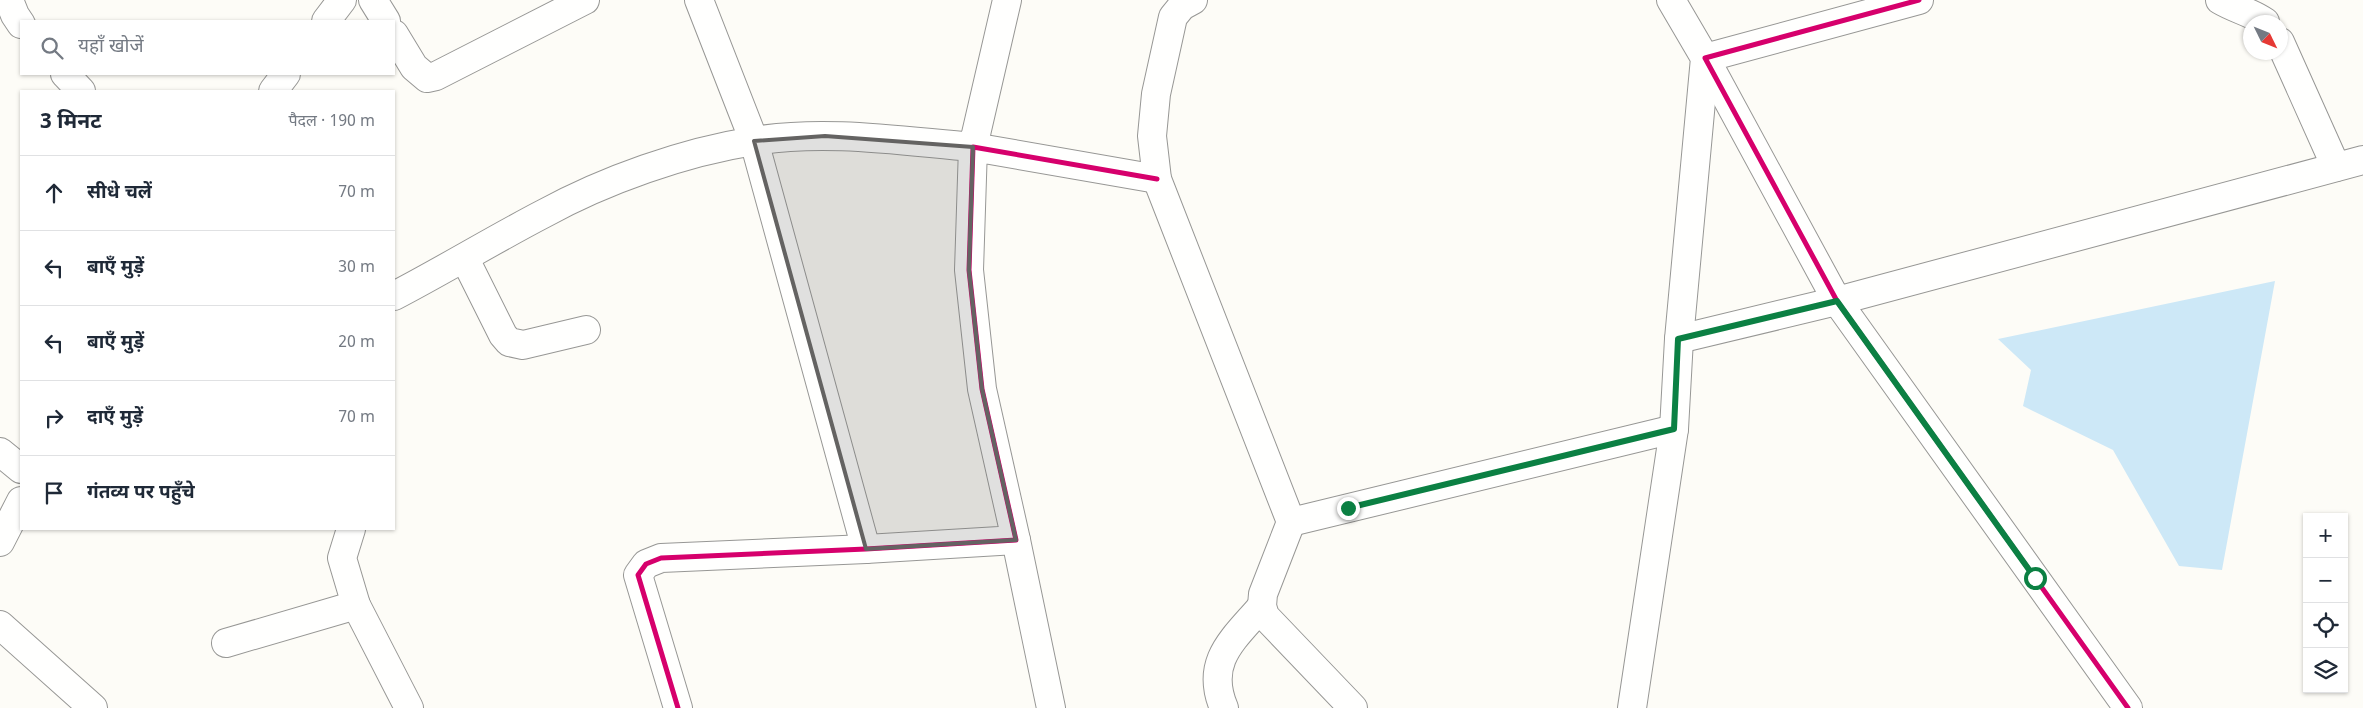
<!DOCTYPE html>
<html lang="hi">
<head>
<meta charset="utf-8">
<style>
  :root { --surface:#fff; --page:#f6f6f7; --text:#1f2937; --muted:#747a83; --line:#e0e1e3 }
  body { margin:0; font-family:Georgia,"Noto Sans Devanagari",serif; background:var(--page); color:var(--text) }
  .controls { position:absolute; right:15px; bottom:15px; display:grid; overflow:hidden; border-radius:0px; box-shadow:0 1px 4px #0004 }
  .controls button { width:45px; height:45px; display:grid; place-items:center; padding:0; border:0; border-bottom:1px solid var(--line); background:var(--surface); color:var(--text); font:25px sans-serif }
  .compass { position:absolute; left:2243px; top:15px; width:45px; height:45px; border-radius:50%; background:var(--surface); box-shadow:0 1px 4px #0004; rotate:133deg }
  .stop { position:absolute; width:15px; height:15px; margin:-11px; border:4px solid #0b8043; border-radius:50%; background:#fff }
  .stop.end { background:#0b8043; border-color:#fff; box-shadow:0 1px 5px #0008 }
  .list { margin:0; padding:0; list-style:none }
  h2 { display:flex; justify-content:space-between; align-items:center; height:65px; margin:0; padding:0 20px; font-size:21px }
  h2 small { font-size:16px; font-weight:400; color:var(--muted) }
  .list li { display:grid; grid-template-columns:32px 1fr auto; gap:15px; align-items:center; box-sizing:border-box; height:75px; padding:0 20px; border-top:1px solid var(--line) }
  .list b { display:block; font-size:19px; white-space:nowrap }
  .list em { font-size:16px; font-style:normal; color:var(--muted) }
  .icon { flex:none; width:28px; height:28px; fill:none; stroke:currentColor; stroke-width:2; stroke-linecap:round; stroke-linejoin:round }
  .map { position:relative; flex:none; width:2363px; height:708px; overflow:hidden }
  .search { position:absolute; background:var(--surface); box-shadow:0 1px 4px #0004; left:20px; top:20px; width:375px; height:55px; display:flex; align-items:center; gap:12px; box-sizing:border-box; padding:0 18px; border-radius:0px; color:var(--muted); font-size:19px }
  .panel { position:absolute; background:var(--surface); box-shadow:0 1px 4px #0004; left:20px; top:90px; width:375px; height:440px; border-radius:0px }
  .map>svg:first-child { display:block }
  .water { fill:#cde8f7 }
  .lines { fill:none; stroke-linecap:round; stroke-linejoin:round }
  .street-casing { stroke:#979795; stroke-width:30 }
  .street { stroke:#fffffe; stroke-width:28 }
  .cycleway-casing { stroke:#fff; stroke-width:8 }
  .cycleway { stroke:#d6006c; stroke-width:5 }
  .route { stroke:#0b8043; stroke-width:6 }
  .marked { fill:#646362; fill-opacity:0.2; stroke:#646362; stroke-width:4; stroke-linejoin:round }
</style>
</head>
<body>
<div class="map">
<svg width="2363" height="708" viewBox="0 0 2363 708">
  <rect width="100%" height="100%" fill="#fdfcf7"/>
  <polygon class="water" points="2275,281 2222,570 2179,566 2113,450 2023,406 2031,370 1998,339"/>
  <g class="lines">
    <g class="street-casing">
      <g id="street">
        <polyline points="9,0 15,15 21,24"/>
        <polyline points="373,0 386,21"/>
        <polyline points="699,0 754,141 866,549"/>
        <polyline points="1193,0 1182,6 1173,17 1156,94 1152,136 1157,179 1291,522 1263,594 1262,606 1265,616 1353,708"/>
        <polyline points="1919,0 1705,58 1837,301 2128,708"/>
        <path d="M2220,0C2235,9 2251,12 2265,22"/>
        <polyline points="326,21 342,0"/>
        <polyline points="394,34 414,67 427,78 436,76 585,0"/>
        <polyline points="2280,42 2336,167"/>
        <polyline points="65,74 81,91"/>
        <polyline points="273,91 286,74"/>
        <polyline points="465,259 503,335 509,342 523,345 586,330"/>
        <path d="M394,296C444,270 493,240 543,214C605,180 684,152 754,141C826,129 901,141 973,147L1007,0"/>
        <polyline points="1679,339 1837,301 2363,160"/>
        <polyline points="0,452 21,469"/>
        <polyline points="1291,522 1674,429"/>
        <polyline points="351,529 342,558 356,605 409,708"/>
        <polyline points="1016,540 1051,708"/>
        <polyline points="0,542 21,501"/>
        <polyline points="0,625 93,708"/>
        <polyline points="226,643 356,605"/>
        <polyline points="678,708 638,575 646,564 661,558 866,549 1016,540 982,389 969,270 973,147 1157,179"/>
        <path d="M1224,708C1204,661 1234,639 1262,606"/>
        <polyline points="1632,708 1674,429 1679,339 1705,58 1671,0"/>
      </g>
    </g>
    <use href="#street" class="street"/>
    <g class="cycleway-casing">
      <g id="cycleway">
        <polyline points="1919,0 1705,58 1837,301 2128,708"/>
        <polyline points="678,708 638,575 646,564 661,558 866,549 1016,540 982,389 969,270 973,147 1157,179"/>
      </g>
    </g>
    <use href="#cycleway" class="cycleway"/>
  </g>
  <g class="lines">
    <polyline class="route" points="1348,508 1674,429 1678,339 1837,301 2035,578"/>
  </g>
  <path class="marked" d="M825,136L973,147L969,270L982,389L1016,540L866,549L754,141Z"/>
</svg>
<div class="controls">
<button>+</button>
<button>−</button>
<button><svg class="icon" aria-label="locate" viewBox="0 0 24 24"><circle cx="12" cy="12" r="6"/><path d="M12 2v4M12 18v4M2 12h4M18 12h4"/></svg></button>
<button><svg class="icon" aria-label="layers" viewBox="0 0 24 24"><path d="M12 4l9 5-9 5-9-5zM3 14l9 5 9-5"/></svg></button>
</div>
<svg class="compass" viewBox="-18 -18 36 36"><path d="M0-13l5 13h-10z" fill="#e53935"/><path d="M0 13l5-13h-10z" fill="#747a83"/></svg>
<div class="stop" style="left:2035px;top:578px"></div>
<div class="stop end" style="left:1348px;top:508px"></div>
<div class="search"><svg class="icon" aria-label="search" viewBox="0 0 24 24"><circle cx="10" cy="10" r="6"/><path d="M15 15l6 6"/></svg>यहाँ खोजें</div>
<section class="panel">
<h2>3 मिनट<small>पैदल · 190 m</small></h2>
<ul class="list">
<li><svg class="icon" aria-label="ahead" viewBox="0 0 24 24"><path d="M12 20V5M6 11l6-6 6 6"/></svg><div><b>सीधे चलें</b></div><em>70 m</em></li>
<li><svg class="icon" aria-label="left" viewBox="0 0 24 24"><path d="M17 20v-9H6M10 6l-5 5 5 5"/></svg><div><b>बाएँ मुड़ें</b></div><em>30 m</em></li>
<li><svg class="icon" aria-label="left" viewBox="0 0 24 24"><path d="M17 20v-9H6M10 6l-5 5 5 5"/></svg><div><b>बाएँ मुड़ें</b></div><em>20 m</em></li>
<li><svg class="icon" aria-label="right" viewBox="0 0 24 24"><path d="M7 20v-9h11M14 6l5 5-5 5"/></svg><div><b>दाएँ मुड़ें</b></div><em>70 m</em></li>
<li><svg class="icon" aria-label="arrive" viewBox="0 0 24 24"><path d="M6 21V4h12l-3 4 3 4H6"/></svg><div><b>गंतव्य पर पहुँचे</b></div></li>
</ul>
</section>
</div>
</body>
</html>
